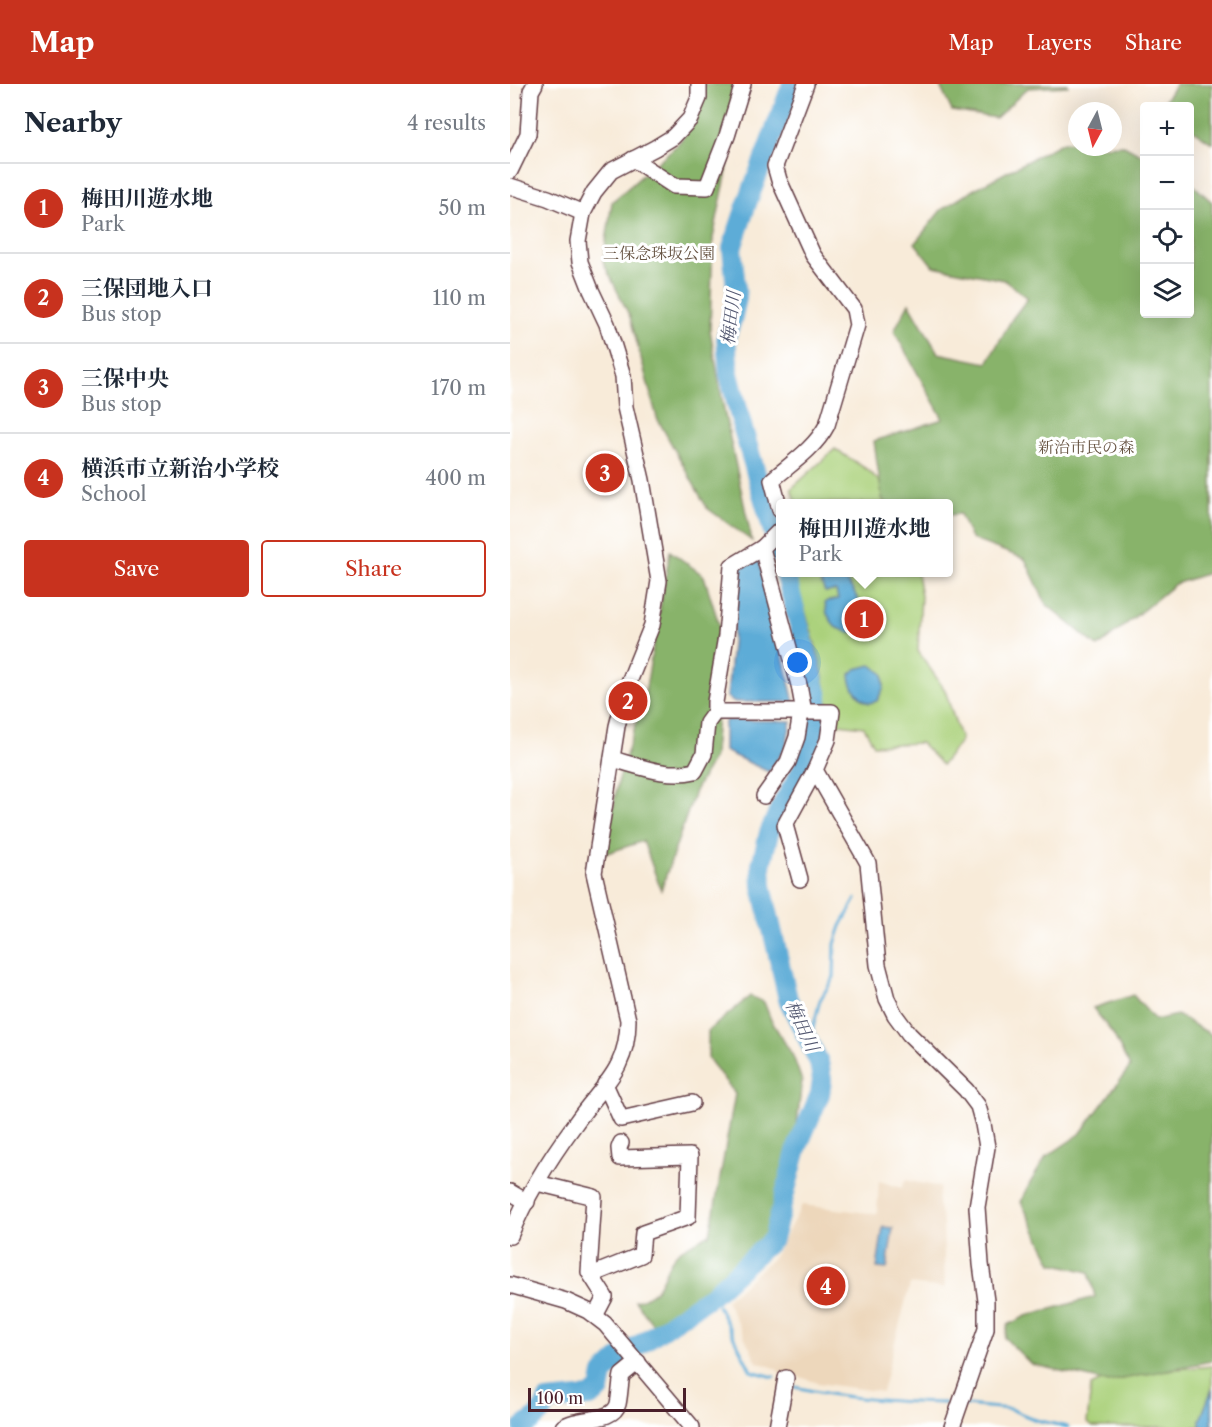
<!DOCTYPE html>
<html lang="en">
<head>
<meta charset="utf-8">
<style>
  :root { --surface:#fff; --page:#f2f2f3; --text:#1f2937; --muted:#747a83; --line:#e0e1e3; --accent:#c8321e }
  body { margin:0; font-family:"Libre Caslon Text","Noto Serif JP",serif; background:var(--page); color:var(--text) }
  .controls { position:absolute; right:18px; top:18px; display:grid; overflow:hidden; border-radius:6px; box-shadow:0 6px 24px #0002 }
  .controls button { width:54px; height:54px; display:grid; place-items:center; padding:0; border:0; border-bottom:2px solid var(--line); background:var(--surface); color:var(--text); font:30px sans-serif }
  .compass { position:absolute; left:558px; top:18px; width:54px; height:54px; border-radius:50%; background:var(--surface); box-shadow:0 6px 24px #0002; rotate:187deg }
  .scale { position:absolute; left:18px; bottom:15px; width:158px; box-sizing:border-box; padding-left:6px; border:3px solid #4a1f2b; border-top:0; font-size:16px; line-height:21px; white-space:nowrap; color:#4a1f2b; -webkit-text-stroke:4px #fff; paint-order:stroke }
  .you { position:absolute; left:288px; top:579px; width:21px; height:21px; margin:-15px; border:4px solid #fff; border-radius:50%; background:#1a73e8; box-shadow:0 0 0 9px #1a73e833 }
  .badge { display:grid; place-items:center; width:39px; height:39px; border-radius:50%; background:var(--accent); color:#fff; font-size:20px; font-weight:700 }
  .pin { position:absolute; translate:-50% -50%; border:3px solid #fff; box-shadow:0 2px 6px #0006 }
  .popup { position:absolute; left:266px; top:415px; width:177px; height:78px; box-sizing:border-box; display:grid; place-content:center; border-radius:6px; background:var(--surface); filter:drop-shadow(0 2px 4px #0005); font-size:20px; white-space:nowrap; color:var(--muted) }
  .popup b { font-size:22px; color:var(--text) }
  .popup::after { content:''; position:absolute; left:50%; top:100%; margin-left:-12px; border:12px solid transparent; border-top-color:var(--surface) }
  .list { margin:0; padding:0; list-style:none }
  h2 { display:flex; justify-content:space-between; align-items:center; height:78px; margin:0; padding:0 24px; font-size:26px }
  h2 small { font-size:20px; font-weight:400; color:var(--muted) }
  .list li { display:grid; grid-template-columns:39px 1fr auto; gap:18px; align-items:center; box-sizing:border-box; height:90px; padding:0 24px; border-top:2px solid var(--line) }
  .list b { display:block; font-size:22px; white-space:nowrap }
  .list p { margin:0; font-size:20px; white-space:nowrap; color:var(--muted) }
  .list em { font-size:20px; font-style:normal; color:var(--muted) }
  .actions { display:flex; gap:12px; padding:18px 24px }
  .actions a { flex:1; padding:14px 0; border:2px solid var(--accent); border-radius:6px; text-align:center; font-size:21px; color:var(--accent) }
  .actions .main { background:var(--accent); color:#fff }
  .icon { flex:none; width:33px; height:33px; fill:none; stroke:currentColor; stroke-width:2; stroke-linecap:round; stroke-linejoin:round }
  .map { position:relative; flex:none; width:702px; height:1343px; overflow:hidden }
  header { display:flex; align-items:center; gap:36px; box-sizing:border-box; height:84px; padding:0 30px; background:var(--accent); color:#fff }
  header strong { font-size:28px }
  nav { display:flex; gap:33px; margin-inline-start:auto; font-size:21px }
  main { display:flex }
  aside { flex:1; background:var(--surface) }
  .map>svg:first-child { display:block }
  .built { fill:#edd7bb }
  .green { fill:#abd17b; stroke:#7a7853; stroke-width:1.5 }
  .forest { fill:#88b36b; stroke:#69694b; stroke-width:1.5 }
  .water { fill:#5dacd7; stroke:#546681; stroke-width:1.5 }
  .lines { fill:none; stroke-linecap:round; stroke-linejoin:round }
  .stream { stroke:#5dacd7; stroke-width:3 }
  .river { stroke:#5dacd7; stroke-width:20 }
  .minor-casing { stroke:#643e45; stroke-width:18 }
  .minor { stroke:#fff; stroke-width:15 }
  .labels { text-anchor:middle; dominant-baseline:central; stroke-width:6; stroke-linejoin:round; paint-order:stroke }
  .park-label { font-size:16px; fill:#675443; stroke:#fff }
  .water-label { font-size:18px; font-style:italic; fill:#525770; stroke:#fff }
</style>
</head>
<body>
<header>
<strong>Map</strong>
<nav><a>Map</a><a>Layers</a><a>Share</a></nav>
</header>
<main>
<aside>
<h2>Nearby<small>4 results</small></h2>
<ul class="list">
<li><span class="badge">1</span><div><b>梅田川遊水地</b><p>Park</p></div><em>50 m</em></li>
<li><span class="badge">2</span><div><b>三保団地入口</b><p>Bus stop</p></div><em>110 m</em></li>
<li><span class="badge">3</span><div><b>三保中央</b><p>Bus stop</p></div><em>170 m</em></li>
<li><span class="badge">4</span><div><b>横浜市立新治小学校</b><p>School</p></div><em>400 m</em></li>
</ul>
<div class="actions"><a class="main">Save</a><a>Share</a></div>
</aside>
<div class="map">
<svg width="702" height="1343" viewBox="0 0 702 1343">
  <rect width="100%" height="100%" fill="#fff"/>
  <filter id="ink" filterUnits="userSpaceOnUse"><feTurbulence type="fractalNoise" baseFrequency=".0167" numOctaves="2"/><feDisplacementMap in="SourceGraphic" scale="12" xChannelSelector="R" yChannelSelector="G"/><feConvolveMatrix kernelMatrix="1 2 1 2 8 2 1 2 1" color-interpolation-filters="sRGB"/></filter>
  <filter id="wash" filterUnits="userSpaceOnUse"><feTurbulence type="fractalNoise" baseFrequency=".008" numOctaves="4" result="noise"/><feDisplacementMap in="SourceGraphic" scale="24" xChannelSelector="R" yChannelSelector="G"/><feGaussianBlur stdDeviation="1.35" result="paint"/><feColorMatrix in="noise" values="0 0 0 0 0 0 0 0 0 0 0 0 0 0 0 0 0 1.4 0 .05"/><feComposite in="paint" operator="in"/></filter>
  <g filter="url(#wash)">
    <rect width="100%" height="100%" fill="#f8ebd9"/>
    <polygon class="built" points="395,1096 430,1103 428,1119 433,1139 435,1204 400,1200 372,1308 308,1299 281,1290 268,1288 268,1285 247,1278 216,1216 264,1173 292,1121 367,1130 369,1097 392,1104"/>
    <g class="green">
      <polygon points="325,365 358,386 386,414 389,419 287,419 281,405"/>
      <path d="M283,489H407L411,512L408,567L435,606L451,656L432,681L411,659L364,661L354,643L320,639C316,587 299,539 283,489Z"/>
      <polygon points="702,1282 702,1343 583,1343 577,1339 581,1302 605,1290"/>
    </g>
    <g class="forest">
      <polygon points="193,0 227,0 217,87 203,154 200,246 214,326 242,457 197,424 147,334 120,233 93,178 102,118 167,61 182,42"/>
      <polygon points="429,0 558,0 558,2 518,4 486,34 442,27"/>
      <polygon points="666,0 702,0 702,59 680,44 680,22 651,22"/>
      <polygon points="553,58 567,59 567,63 614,61 634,72 634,230 680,230 680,98 702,118 702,488 665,500 588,563 536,520 515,475 461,455 450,430 438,431 438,420 375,419 372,414 364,357 433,335 384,247 399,219 428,269 477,279 502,235 518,214 494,196 423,182 405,159 431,126 463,106"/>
      <polygon points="160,467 194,492 213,553 204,672 185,707 151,806 133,757 95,770 107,702 135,609"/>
      <polygon points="623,911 645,936 667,931 702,951 702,1277 598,1298 521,1280 495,1254 498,1241 516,1232 585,1213 579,1188 542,1179 511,1118 520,1099 536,1073 570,1050 620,983 603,950 583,924"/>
      <path d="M240,912L254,918L261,936L283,972L292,997L279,1107L251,1173L144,1242L125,1217C157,1210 150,1185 167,1169C176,1161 190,1156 200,1150L225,1010L198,974V947Z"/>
    </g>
    <g class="water">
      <polygon points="248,473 284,618 223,618 217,613 229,485"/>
      <path d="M307,489H328C346,505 351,519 356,543L340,549L325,543L317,530L315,518L328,515L326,507L315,508Z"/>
      <path d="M361,581L373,590L374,603L367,617L359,619C349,614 340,603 340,590L346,585Z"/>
      <polygon points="216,636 281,637 276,663 259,688 214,667 214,641"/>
      <polygon points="373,1143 383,1144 377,1185 367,1184"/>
      <polygon points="702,1305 702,1343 690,1343 690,1336"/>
    </g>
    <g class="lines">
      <g class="stream">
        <polyline points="300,956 310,916 324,893 325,860 331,842 346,815"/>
        <polyline points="208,1222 241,1287 264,1293"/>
        <path d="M285,1303C335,1315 384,1318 435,1319"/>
        <polyline points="455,1321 500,1325 526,1336 558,1343"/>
      </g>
      <g class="river">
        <polyline points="270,471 233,345 219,290 216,253 222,236 227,214 222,164 236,122 282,0"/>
        <path d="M13,1343C23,1336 34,1329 37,1317L80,1313L90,1306L93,1290L110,1274L202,1211L263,1155L287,1064L310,1010L312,996L309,978L278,915L252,802L251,781L259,749L270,724L292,686L305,647L308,613L275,488"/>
      </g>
    </g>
  </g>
  <g filter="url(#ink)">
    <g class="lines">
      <g class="minor-casing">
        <g id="minor">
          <polyline points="123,75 164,102 197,103 217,52 233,0"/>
          <polyline points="0,87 18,50 21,7 25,0"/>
          <polyline points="0,102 38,114 73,129"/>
          <path d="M270,426L262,396C282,379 305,364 317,341L347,241L344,225L303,171L269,96L265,82L296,0"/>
          <polyline points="252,464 289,601 294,628 322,628 318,656 305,686 358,779 368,881 377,915 385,931 399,950 456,1006 468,1022 473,1040 477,1063 467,1123 471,1180 476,1217 476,1245 442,1343"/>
          <polyline points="205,628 205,618 216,552 222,482 252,464 270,446"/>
          <path d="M102,675C129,682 157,694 185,687L194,670L197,639L205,628H294"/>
          <polyline points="254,712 278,678 287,653 291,628"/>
          <polyline points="290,795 275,741 305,686"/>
          <polyline points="95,1000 111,1035 182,1019"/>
          <polyline points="27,1099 84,1113 79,1188 95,1213 85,1232"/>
          <polyline points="0,1108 17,1118"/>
          <path d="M0,1152C16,1112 40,1074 65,1040C91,1002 118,987 118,936L84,789L107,642L117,603L142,541L149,497L132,396L115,323L113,292L97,240L81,206L70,178L68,157L73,129L84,108L101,87L145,64L163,53L180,35L189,14V0"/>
          <polyline points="81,1191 131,1171 133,1149 178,1133 180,1072 110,1074 109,1064 111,1059"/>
          <polyline points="0,1201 56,1217 78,1227 95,1240 182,1343"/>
          <path d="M53,1343C68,1332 103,1339 108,1320C110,1311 110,1300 112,1291L128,1278"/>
          <polyline points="267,1343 276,1294"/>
        </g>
      </g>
      <use href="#minor" class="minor"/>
    </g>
  </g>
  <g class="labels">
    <g class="park-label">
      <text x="149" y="169">三保念珠坂公園</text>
      <text x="576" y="363">新治市民の森</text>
    </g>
    <g class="water-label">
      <text transform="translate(221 234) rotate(-83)">梅田川</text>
      <text transform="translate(292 942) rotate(65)">梅田川</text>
    </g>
  </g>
</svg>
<div class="controls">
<button>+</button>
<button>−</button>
<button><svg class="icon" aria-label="locate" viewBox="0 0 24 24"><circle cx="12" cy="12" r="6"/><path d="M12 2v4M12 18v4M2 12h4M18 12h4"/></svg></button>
<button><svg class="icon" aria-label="layers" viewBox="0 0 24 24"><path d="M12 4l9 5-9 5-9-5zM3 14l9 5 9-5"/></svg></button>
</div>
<svg class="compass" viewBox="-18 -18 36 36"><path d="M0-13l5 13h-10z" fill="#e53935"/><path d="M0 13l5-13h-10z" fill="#747a83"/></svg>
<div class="scale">100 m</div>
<div class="you"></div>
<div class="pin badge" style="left:354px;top:535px">1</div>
<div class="popup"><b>梅田川遊水地</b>Park</div>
<div class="pin badge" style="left:118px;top:617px">2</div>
<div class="pin badge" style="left:95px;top:389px">3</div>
<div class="pin badge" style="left:316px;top:1202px">4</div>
</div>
</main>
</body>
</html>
